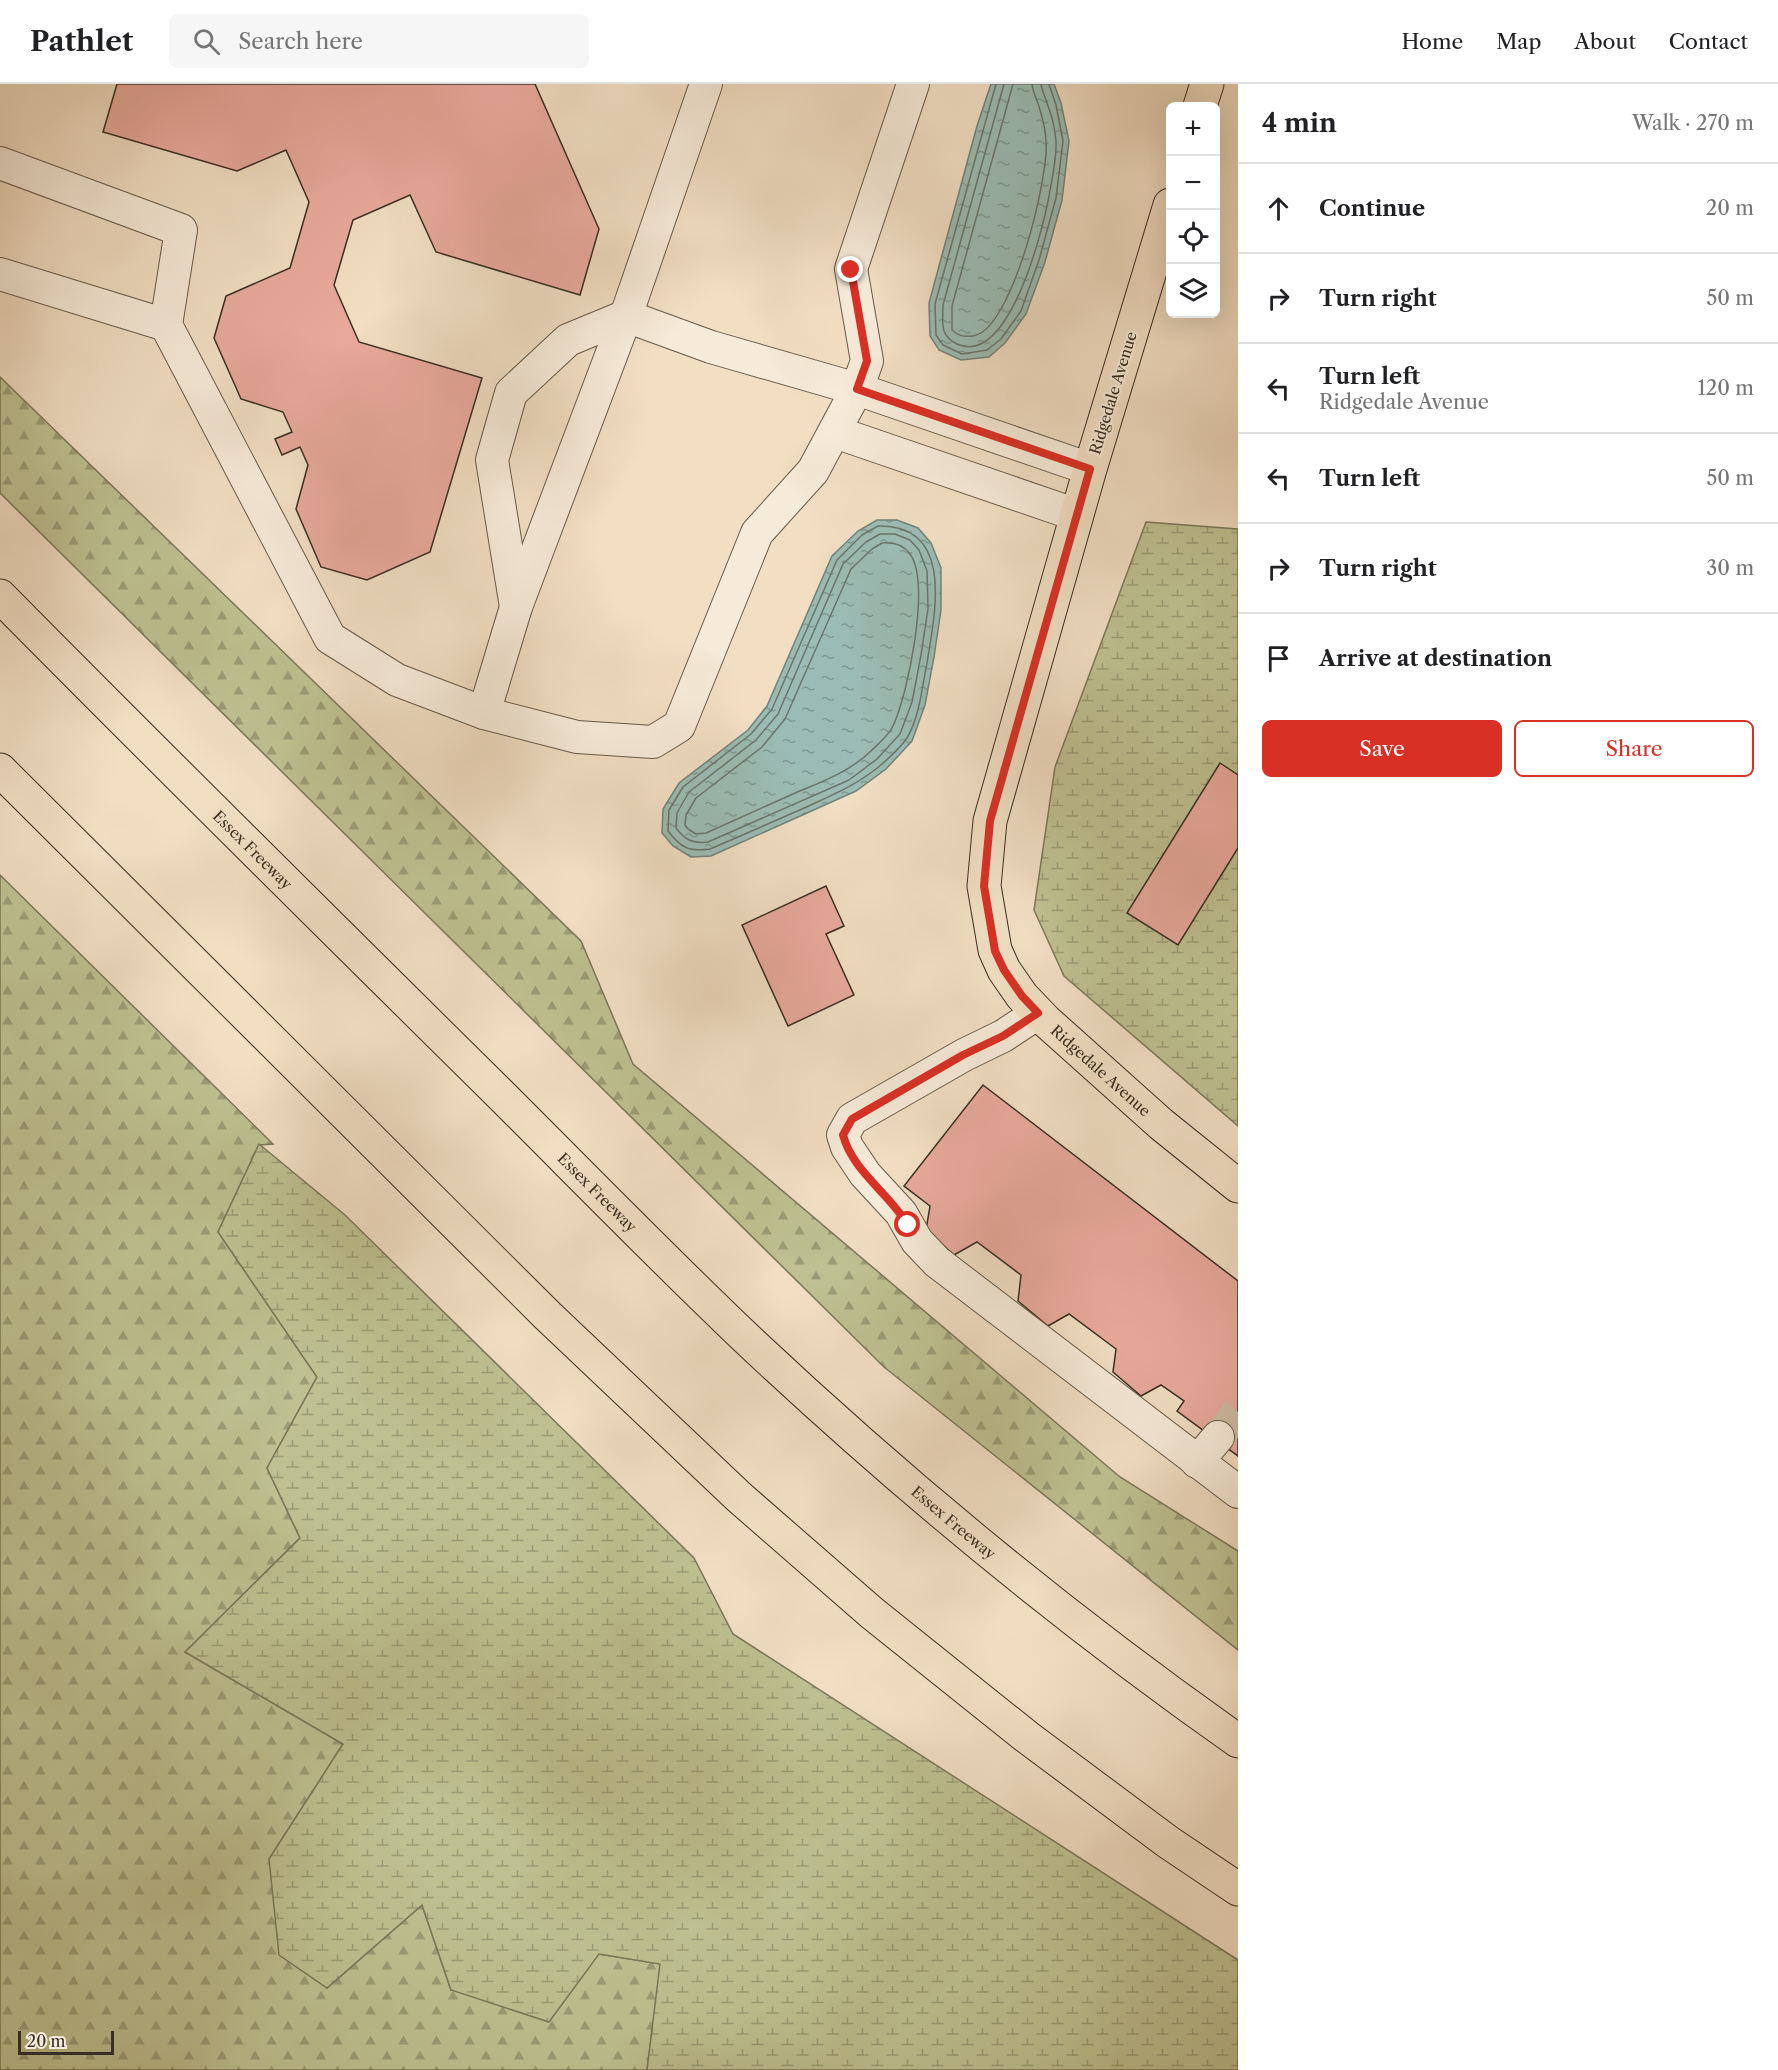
<!DOCTYPE html>
<html lang="en">
<head>
<meta charset="utf-8">
<style>
  :root { --surface:#fff; --page:#f6f6f6; --text:#202124; --muted:#757577; --line:#e0e0e0; --accent:#d93025 }
  body { margin:0; font-family:"Libre Caslon Text",serif; background:var(--page); color:var(--text) }
  .controls { position:absolute; right:18px; top:18px; display:grid; overflow:hidden; border-radius:9px; box-shadow:0 6px 24px #0002 }
  .controls button { width:54px; height:54px; display:grid; place-items:center; padding:0; border:0; border-bottom:2px solid var(--line); background:var(--surface); color:var(--text); font:30px sans-serif }
  .scale { position:absolute; left:18px; bottom:15px; width:96px; box-sizing:border-box; padding-left:6px; border:3px solid #382e22; border-top:0; font-size:16px; line-height:21px; white-space:nowrap; color:#382e22; -webkit-text-stroke:4px #f6ead8; paint-order:stroke }
  .stop { position:absolute; width:18px; height:18px; margin:-14px; border:4px solid #d93025; border-radius:50%; background:#fff }
  .stop.end { background:#d93025; border-color:#fff; box-shadow:0 2px 6px #0008 }
  .list { margin:0; padding:0; list-style:none }
  h2 { display:flex; justify-content:space-between; align-items:center; height:78px; margin:0; padding:0 24px; font-size:26px }
  h2 small { font-size:20px; font-weight:400; color:var(--muted) }
  .list li { display:grid; grid-template-columns:39px 1fr auto; gap:18px; align-items:center; box-sizing:border-box; height:90px; padding:0 24px; border-top:2px solid var(--line) }
  .list b { display:block; font-size:22px; white-space:nowrap }
  .list p { margin:0; font-size:20px; white-space:nowrap; color:var(--muted) }
  .list em { font-size:20px; font-style:normal; color:var(--muted) }
  .actions { display:flex; gap:12px; padding:18px 24px }
  .actions a { flex:1; padding:14px 0; border:2px solid var(--accent); border-radius:9px; text-align:center; font-size:21px; color:var(--accent) }
  .actions .main { background:var(--accent); color:#fff }
  .icon { flex:none; width:33px; height:33px; fill:none; stroke:currentColor; stroke-width:2; stroke-linecap:round; stroke-linejoin:round }
  .map { position:relative; flex:none; width:1238px; height:1986px; overflow:hidden }
  header { display:flex; align-items:center; gap:36px; box-sizing:border-box; height:84px; padding:0 30px; background:var(--surface); border-bottom:2px solid var(--line) }
  header strong { font-size:28px }
  nav { display:flex; gap:33px; margin-inline-start:auto; font-size:21px }
  .search { width:420px; height:54px; background:var(--page); display:flex; align-items:center; gap:15px; box-sizing:border-box; padding:0 21px; border-radius:9px; color:var(--muted); font-size:22px }
  main { display:flex }
  aside { flex:1; background:var(--surface) }
  .map>svg:first-child { display:block }
  .forest { fill:url(#forest-firs); stroke:#7b775a; stroke-width:1.5 }
  .wetland { fill:url(#wetland-marsh); stroke:#7b775a; stroke-width:1.5 }
  .water { fill:url(#water-ripples); stroke:#73837a; stroke-width:1.5 }
  .lines { fill:none; stroke-linecap:round; stroke-linejoin:round }
  .shore { stroke:#6a756b; stroke-width:1.5 }
  .building { fill:#e8a99c; stroke:#382e22; stroke-width:1.5 }
  .minor-tunnel { stroke:#ccbba3; stroke-width:32; stroke-dasharray:32 16; stroke-linecap:butt }
  .minor-casing { stroke:#665a4a; stroke-width:34 }
  .major-casing { stroke:#382e22; stroke-width:35 }
  .highway-casing { stroke:#382e22; stroke-width:35 }
  .minor { stroke:#f6ead8; stroke-width:32 }
  .major { stroke:#f1dec3; stroke-width:33 }
  .highway { stroke:#f1dec3; stroke-width:33 }
  .route { stroke:#d93025; stroke-width:8 }
  .labels { text-anchor:middle; dominant-baseline:central; stroke-width:4.5; stroke-linejoin:round; paint-order:stroke }
  .street-label { font-size:15px; fill:#382e22; stroke:#f6ead8 }
</style>
</head>
<body>
<header>
<strong>Pathlet</strong>
<div class="search"><svg class="icon" aria-label="search" viewBox="0 0 24 24"><circle cx="10" cy="10" r="6"/><path d="M15 15l6 6"/></svg>Search here</div>
<nav><a>Home</a><a>Map</a><a>About</a><a>Contact</a></nav>
</header>
<main>
<div class="map">
<svg width="1238" height="1986" viewBox="0 0 1238 1986">
  <defs>
    <pattern id="forest-firs" width="22" height="20" patternUnits="userSpaceOnUse" patternTransform="scale(1.5)"><rect width="22" height="20" fill="#bec091"/><path d="M5 1l3.5 6h-7zM16 11l3.5 6h-7z" fill="#9b9c76"/></pattern>
    <pattern id="wetland-marsh" width="20" height="14" patternUnits="userSpaceOnUse" patternTransform="scale(1.5)"><rect width="20" height="14" fill="#bec091"/><path d="M1 5h8M5 5V1M11 12h8M15 12V8" fill="none" stroke="#9b9c76"/></pattern>
    <pattern id="water-ripples" width="26" height="14" patternUnits="userSpaceOnUse" patternTransform="scale(1.5)"><rect width="26" height="14" fill="#9bbcb4"/><path d="M2 4q2-2 4 0t4 0M15 11q2-2 4 0t4 0" fill="none" stroke="#7f9992"/></pattern>
  </defs>
  <rect width="100%" height="100%" fill="#f1dec3"/>
  <filter id="stains"><feTurbulence type="fractalNoise" baseFrequency=".00333" numOctaves="4"/><feColorMatrix values="0 0 0 0 .2 0 0 0 0 .09 0 0 0 0 .02 0 0 0 .5 -.17"/></filter>
  <radialGradient id="worn" r=".72"><stop offset=".6" stop-color="#630" stop-opacity="0"/><stop offset="1" stop-color="#630" stop-opacity=".3"/></radialGradient>
  <g class="forest">
    <polygon points="0,293 581,857 633,980 1120,1393 1238,1467 1238,1566 884,1283 0,409"/>
    <polygon points="0,791 273,1060 259,1061 218,1148 317,1293 267,1384 300,1454 185,1568 343,1660 269,1775 327,1904 422,1821 451,1906 599,1870 661,1880 647,1986 0,1986"/>
  </g>
  <g class="wetland">
    <polygon points="1146,438 1238,445 1238,1042 1064,892 1034,826 1055,683"/>
    <polygon points="259,1060 345,1131 694,1474 733,1550 1238,1876 1238,1986 647,1986 660,1880 599,1870 549,1938 451,1906 422,1821 327,1904 279,1871 269,1775 343,1660 185,1568 300,1454 267,1384 317,1293 218,1148"/>
  </g>
  <g class="water">
    <polygon points="991,0 1054,0 1061,19 1069,57 1062,116 1045,178 1026,230 1005,259 989,273 961,276 939,266 930,252 929,219 977,42"/>
    <polygon points="877,436 897,436 918,444 931,459 941,484 941,526 934,573 925,621 912,657 886,685 856,707 711,772 691,773 673,762 662,749 663,725 679,699 748,646 767,622 832,472 858,447"/>
  </g>
  <g class="lines">
    <g class="shore">
      <polyline points="996,0 935,220 936,251 943,261 962,270 987,266 1001,255 1021,227 1039,176 1056,114 1063,57 1056,21 1049,0"/>
      <path d="M1004,0L943,221C943,239 939,251 957,260C1009,284 1043,145 1049,112C1052,95 1057,74 1056,57C1055,46 1052,32 1048,22C1046,14 1042,8 1041,0"/>
      <path d="M1013,0L952,222V246C958,252 964,253 973,252C1012,247 1049,93 1046,58C1046,48 1043,36 1040,26C1038,17 1033,10 1032,0"/>
      <path d="M878,442C955,440 935,529 927,579C922,603 920,632 907,654C901,663 890,673 882,680C858,701 830,712 802,725C772,738 741,752 710,765C689,768 681,764 668,747L669,726L683,703L751,650L772,625L837,476L862,451Z"/>
      <path d="M880,450H895L910,456L919,466L927,487L928,525L921,571L912,618L900,650L877,675L849,696L708,758C693,760 685,756 676,744L677,729L689,708L756,656L778,630L843,480L866,458Z"/>
      <path d="M882,459C893,458 903,460 910,470C931,499 908,610 893,642C889,651 879,659 872,666C850,688 821,698 793,710C764,723 735,736 706,749L696,750L688,745L685,741L686,731L696,714L762,663L785,635L851,485L872,465Z"/>
    </g>
  </g>
  <g class="building">
    <polygon points="117,0 535,0 599,145 580,211 436,168 410,111 353,136 334,201 359,258 482,294 430,468 367,496 321,483 296,425 308,381 300,363 282,371 275,355 292,348 283,328 241,315 214,254 226,212 290,184 309,118 286,66 237,87 103,48"/>
    <polygon points="1220,679 1238,691 1238,764 1178,861 1127,829"/>
    <polygon points="826,802 844,842 826,850 854,911 788,942 742,841"/>
    <polygon points="983,1001 1238,1197 1238,1372 1177,1327 1184,1317 1161,1301 1141,1312 1113,1288 1116,1265 1069,1230 1048,1242 1018,1217 1021,1191 977,1158 954,1171 926,1146 930,1122 904,1102"/>
  </g>
  <g class="lines">
    <polyline class="minor-tunnel" points="1218,1353 1238,1328"/>
    <g class="minor-casing">
      <g id="minor">
        <polyline points="0,79 181,146 166,241 330,554 397,596 484,629 577,653 653,658 679,642 757,449 813,387 857,305 867,277 851,185 913,0"/>
        <polyline points="0,190 166,241"/>
        <polyline points="835,348 1077,431"/>
        <polyline points="516,523 492,376 511,309 568,256 626,232 711,263 857,305 1090,385"/>
        <polyline points="484,629 516,523 626,232 706,0"/>
        <polyline points="1038,929 1003,952 964,971 852,1035 843,1051 847,1063 865,1090 901,1129 917,1157 937,1178 1238,1408"/>
        <polyline points="1197,1378 1218,1353"/>
      </g>
    </g>
    <g class="major-casing">
      <g id="major">
        <polyline points="1200,22 1207,0"/>
        <path id="s1" d="M1170,121L1090,385L990,737L984,802L995,866L1004,886L1022,912L1046,937L1161,1040L1238,1102"/>
      </g>
    </g>
    <g class="highway-casing">
      <g id="highway">
        <path id="s2" d="M0,512C167,681 336,848 505,1015C585,1095 664,1176 746,1254C900,1399 1065,1535 1238,1657"/>
        <polyline points="0,686 548,1232 739,1413 872,1529 1027,1653 1168,1758 1238,1805"/>
      </g>
    </g>
    <use href="#minor" class="minor"/>
    <use href="#major" class="major"/>
    <use href="#highway" class="highway"/>
  </g>
  <g class="lines">
    <path class="route" d="M851,186L867,277L857,305L1090,385L990,737L984,802L995,867L1004,886L1022,912L1038,929L1003,952L963,971L852,1035L843,1051C853,1088 889,1109 908,1141"/>
  </g>
  <g class="labels">
    <g class="street-label">
      <text transform="translate(1113 309) rotate(-73)">Ridgedale Avenue</text>
      <text stroke="none"><textPath href="#s2" startOffset="358">Essex Freeway</textPath></text>
      <text stroke="none"><textPath href="#s1" startOffset="934">Ridgedale Avenue</textPath></text>
      <text stroke="none"><textPath href="#s2" startOffset="844">Essex Freeway</textPath></text>
      <text stroke="none"><textPath href="#s2" startOffset="1330">Essex Freeway</textPath></text>
    </g>
  </g>
  <rect width="100%" height="100%" filter="url(#stains)"/>
  <rect width="100%" height="100%" fill="url(#worn)"/>
</svg>
<div class="controls">
<button>+</button>
<button>−</button>
<button><svg class="icon" aria-label="locate" viewBox="0 0 24 24"><circle cx="12" cy="12" r="6"/><path d="M12 2v4M12 18v4M2 12h4M18 12h4"/></svg></button>
<button><svg class="icon" aria-label="layers" viewBox="0 0 24 24"><path d="M12 4l9 5-9 5-9-5zM3 14l9 5 9-5"/></svg></button>
</div>
<div class="scale">20 m</div>
<div class="stop" style="left:908px;top:1141px"></div>
<div class="stop end" style="left:851px;top:186px"></div>
</div>
<aside>
<h2>4 min<small>Walk · 270 m</small></h2>
<ul class="list">
<li><svg class="icon" aria-label="ahead" viewBox="0 0 24 24"><path d="M12 20V5M6 11l6-6 6 6"/></svg><div><b>Continue</b></div><em>20 m</em></li>
<li><svg class="icon" aria-label="right" viewBox="0 0 24 24"><path d="M7 20v-9h11M14 6l5 5-5 5"/></svg><div><b>Turn right</b></div><em>50 m</em></li>
<li><svg class="icon" aria-label="left" viewBox="0 0 24 24"><path d="M17 20v-9H6M10 6l-5 5 5 5"/></svg><div><b>Turn left</b><p>Ridgedale Avenue</p></div><em>120 m</em></li>
<li><svg class="icon" aria-label="left" viewBox="0 0 24 24"><path d="M17 20v-9H6M10 6l-5 5 5 5"/></svg><div><b>Turn left</b></div><em>50 m</em></li>
<li><svg class="icon" aria-label="right" viewBox="0 0 24 24"><path d="M7 20v-9h11M14 6l5 5-5 5"/></svg><div><b>Turn right</b></div><em>30 m</em></li>
<li><svg class="icon" aria-label="arrive" viewBox="0 0 24 24"><path d="M6 21V4h12l-3 4 3 4H6"/></svg><div><b>Arrive at destination</b></div></li>
</ul>
<div class="actions"><a class="main">Save</a><a>Share</a></div>
</aside>
</main>
</body>
</html>
